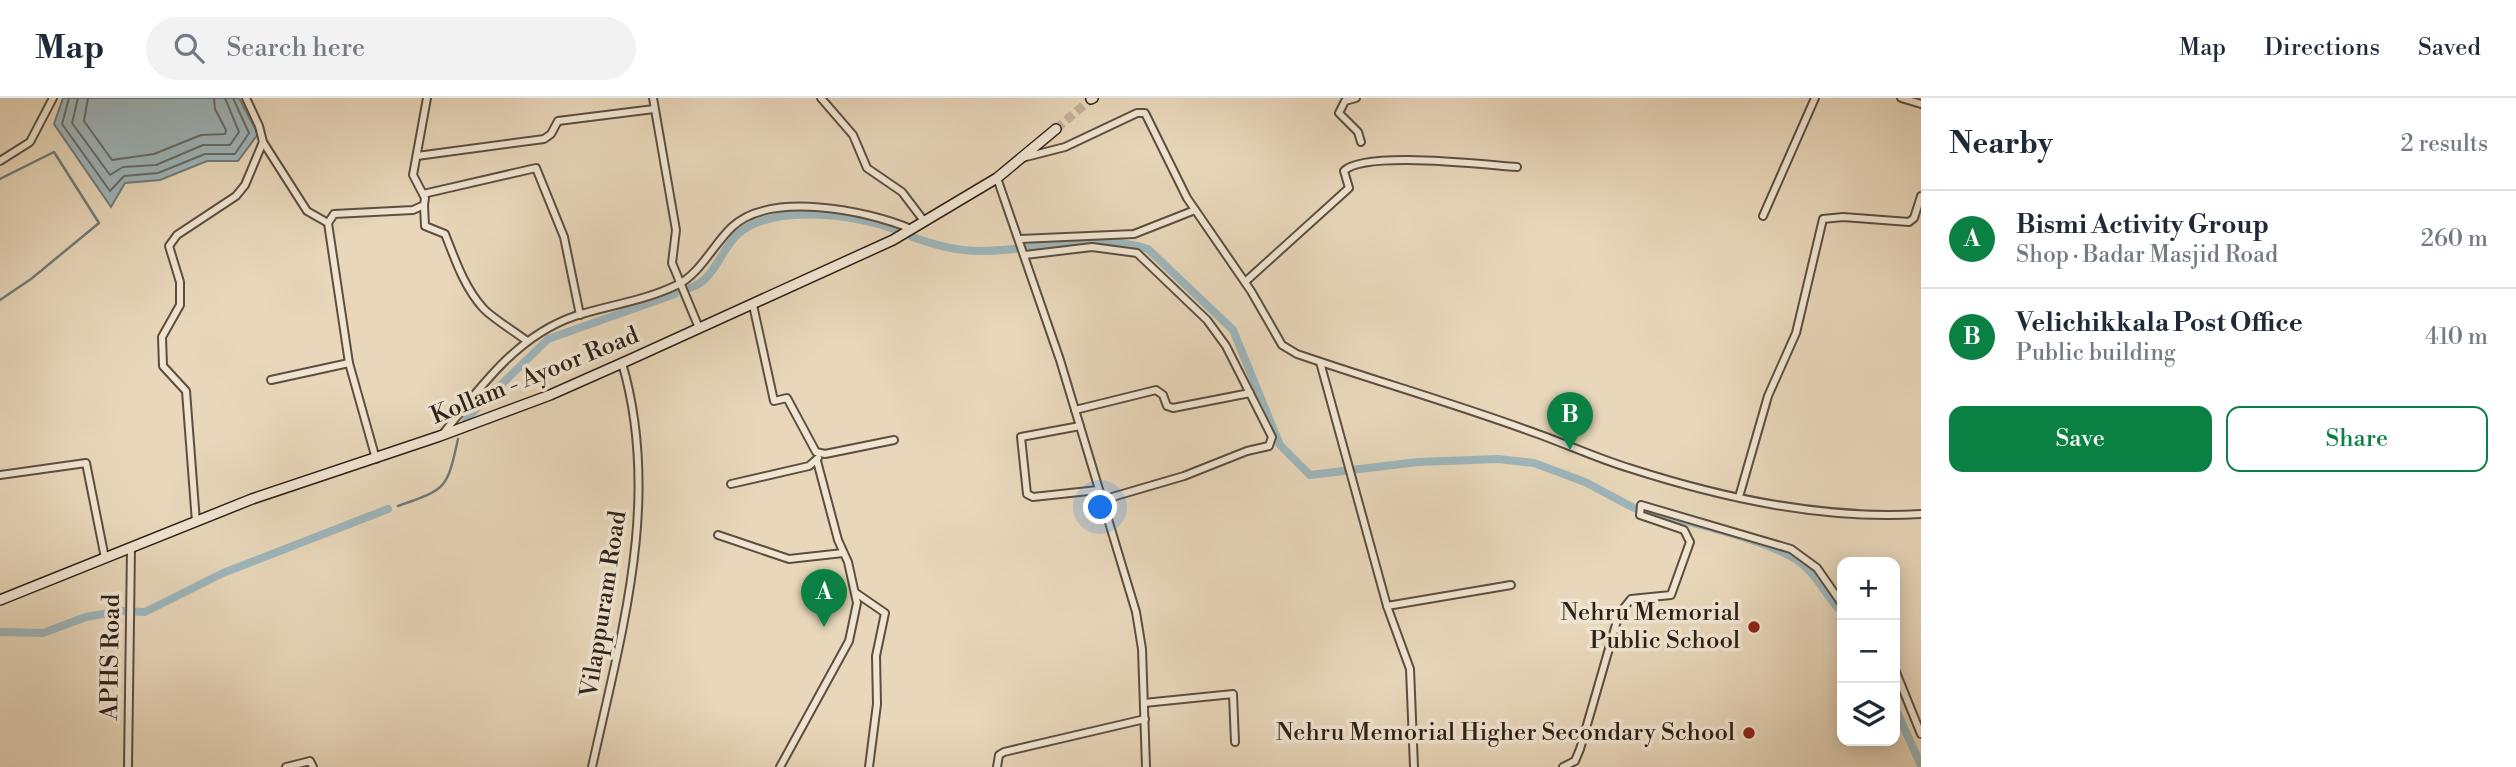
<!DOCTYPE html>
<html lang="en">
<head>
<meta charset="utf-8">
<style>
  :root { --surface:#fff; --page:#f2f2f3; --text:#1f2937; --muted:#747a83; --line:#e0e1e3; --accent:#0b8043 }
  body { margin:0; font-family:"Libre Bodoni",serif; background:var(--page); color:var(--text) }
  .controls { position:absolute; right:21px; bottom:21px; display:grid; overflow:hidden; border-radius:14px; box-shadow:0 4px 18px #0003 }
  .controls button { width:63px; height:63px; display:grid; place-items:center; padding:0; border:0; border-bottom:2px solid var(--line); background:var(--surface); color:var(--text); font:35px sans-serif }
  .you { position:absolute; left:1101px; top:410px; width:24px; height:24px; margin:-18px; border:5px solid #fff; border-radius:50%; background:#1a73e8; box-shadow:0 0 0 10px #1a73e833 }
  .badge { display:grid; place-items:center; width:46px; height:46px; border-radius:50%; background:var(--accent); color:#fff; font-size:23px; font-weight:700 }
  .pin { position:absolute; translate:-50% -58px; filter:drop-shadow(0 2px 4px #0008) }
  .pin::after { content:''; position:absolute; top:37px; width:24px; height:21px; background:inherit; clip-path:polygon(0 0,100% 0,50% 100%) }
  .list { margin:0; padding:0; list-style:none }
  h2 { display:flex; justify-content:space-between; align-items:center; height:91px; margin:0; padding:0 28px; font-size:30px }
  h2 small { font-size:23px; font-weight:400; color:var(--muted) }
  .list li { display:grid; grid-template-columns:46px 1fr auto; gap:21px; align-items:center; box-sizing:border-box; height:98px; padding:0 28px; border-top:2px solid var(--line) }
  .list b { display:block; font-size:26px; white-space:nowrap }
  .list p { margin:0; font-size:23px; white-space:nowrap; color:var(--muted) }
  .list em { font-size:23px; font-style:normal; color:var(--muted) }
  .actions { display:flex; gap:14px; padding:21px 28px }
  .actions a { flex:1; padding:16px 0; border:2px solid var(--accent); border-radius:14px; text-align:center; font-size:24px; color:var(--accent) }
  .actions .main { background:var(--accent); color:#fff }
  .icon { flex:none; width:38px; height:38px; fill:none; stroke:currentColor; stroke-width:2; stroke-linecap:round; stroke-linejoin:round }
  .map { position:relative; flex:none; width:1921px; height:669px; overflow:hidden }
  header { display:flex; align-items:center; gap:42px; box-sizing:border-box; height:98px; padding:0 35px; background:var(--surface); border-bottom:2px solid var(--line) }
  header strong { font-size:33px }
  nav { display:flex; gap:38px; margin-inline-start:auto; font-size:24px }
  .search { width:490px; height:63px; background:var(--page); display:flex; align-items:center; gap:18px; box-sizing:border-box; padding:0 24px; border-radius:38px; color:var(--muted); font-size:26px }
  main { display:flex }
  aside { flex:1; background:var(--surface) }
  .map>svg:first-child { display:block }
  .water { fill:#9eb6bc; stroke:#717b7a; stroke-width:2 }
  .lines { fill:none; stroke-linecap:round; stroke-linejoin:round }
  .shore { stroke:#666c6a; stroke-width:2 }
  .stream { stroke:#717b7a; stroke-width:2.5 }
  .canal { stroke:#9eb6bc; stroke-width:8 }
  .secondary-tunnel { stroke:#c3b39a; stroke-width:9; stroke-dasharray:9 4.5; stroke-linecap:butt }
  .minor-casing { stroke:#5c4f40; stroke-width:10 }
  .secondary-casing { stroke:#2d2218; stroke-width:12 }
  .minor { stroke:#f0e5d2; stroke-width:6 }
  .secondary { stroke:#f0e5d2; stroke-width:9 }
  .poi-dot { fill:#8f2418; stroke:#f0e5d2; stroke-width:2.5 }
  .labels { text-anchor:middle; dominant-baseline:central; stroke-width:7; stroke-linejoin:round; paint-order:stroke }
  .street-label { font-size:24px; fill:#2d2218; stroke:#f0e5d2 }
  .poi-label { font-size:24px; fill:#2d2218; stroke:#f0e5d2; text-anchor:end }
</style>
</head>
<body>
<header>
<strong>Map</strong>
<div class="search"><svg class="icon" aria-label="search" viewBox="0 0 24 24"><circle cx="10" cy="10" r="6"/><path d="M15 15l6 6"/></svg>Search here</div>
<nav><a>Map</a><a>Directions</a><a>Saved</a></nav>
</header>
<main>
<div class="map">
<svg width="1921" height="669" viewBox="0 0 1921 669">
  <rect width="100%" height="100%" fill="#e8d7ba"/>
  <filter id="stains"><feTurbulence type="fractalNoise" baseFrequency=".00286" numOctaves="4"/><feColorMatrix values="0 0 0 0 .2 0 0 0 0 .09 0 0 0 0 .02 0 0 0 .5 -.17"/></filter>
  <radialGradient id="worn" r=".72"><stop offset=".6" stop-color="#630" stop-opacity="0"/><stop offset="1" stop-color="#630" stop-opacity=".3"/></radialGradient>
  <polygon class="water" points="63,0 239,0 258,36 238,63 207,63 160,82 125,85 111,109 54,26"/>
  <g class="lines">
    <g class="shore">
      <polyline points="69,0 62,26 110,93 124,78 158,75 205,56 235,56 249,35 233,0"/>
      <polyline points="78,0 72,25 110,77 123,69 156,67 203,47 230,47 239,34 225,0"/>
      <polyline points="88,0 84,23 112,62 154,56 201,37 225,36 226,32 215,11 214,0"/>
    </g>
    <g class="stream">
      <polyline points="0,81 54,54 99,125 31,181 0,202"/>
      <path d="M398,408C447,391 447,391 458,341"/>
    </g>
    <g class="canal">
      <path d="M912,139C935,147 956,153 981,153C1037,153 1092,133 1148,151L1233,232L1280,347L1310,377L1418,364L1498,361L1534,365L1585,384L1634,410"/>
      <path d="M689,190C714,184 720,152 738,136C772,106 854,116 894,131"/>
      <polyline points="466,321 548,241 675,196"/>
      <path d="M1643,413C1684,423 1762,440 1797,462C1817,475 1825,498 1842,514"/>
      <polyline points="0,534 43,535 86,519 120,513 145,514 223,475 388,411"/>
      <polyline points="1895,610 1921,667"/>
    </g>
    <polyline class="secondary-tunnel" points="1056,31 1091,1"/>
    <g class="minor-casing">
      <g id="minor">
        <polyline points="653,0 676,132 672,165 699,230"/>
        <polyline points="821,0 853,37 867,70 902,94 924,123"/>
        <polyline points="1356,0 1345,3 1339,15 1358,34 1361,44"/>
        <polyline points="1901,0 1921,6"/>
        <polyline points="263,44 307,113 328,125"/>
        <polyline points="417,58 544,41 551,36 558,23 654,11"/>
        <path d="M1022,60L1065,49L1137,15H1145L1187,100L1251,193L1282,247L1297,256C1373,282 1449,304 1524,331C1560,343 1593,359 1629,370C1722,400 1822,422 1921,416"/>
        <polyline points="0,63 30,44 53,0"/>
        <polyline points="997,80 1060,262 1136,514 1142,551 1146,669"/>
        <polyline points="423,96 536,70 564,139 580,217"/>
        <path d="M424,107L425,128L445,136C455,161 464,189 483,210C492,220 514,233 527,243"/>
        <polyline points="1763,118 1815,0"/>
        <polyline points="1020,141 1134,136 1195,112"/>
        <polyline points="1025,157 1092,149 1137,155 1207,222 1226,248 1272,339 1269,348 1247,353 1184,378 1102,402"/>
        <path d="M1245,184L1349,90L1344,73C1364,52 1485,67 1517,69"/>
        <polyline points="753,207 774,303 787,300 816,354 825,356 894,342"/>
        <polyline points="1320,264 1387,508 1511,487"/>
        <polyline points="271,282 349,265"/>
        <polyline points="1075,312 1156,292 1163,297 1167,308 1173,310 1250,295"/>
        <polyline points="1080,328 1021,339 1027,396 1033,399 1098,392"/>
        <path d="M442,337C479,291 516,238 575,218C609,207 644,203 677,187C700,176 713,147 732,129C770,93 867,112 911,131"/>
        <polyline points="376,361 349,265 328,125 334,116 413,112 424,107 425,100 413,77 427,0"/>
        <polyline points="0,377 86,365 105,460"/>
        <polyline points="731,386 809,368 818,360"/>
        <polyline points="1739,399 1768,298 1796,235 1823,121 1843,119 1909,124 1914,120 1921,98"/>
        <polyline points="196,424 186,293 163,268 162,239 180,207 180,184 169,148 177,137 236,98 245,87 263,44 259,28 246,0"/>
        <polyline points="718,437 789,461 843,455"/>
        <polyline points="856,495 885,515 876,558 877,606 869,669"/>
        <polyline points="1387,508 1410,571 1414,669"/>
        <polyline points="1895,572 1921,636"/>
        <polyline points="1144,605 1233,596 1235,644"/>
        <polyline points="128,669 131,450"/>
        <polyline points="286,669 310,663 313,669"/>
        <path d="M592,669C621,536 662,401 622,265"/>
        <polyline points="780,669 849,543 857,505 848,464 838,442 817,363"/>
        <polyline points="997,669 999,657 1004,654 1145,621"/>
        <polyline points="1563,669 1575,663 1580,651 1619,516 1631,501 1671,497 1690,444 1684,432 1640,417 1641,407 1791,451 1817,470 1842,506"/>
      </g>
    </g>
    <g class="secondary-casing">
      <g id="secondary">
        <polyline points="1091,1 1093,0"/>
        <polyline points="0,502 252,401 440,338 550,297 629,262 893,142 997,80 1056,31"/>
      </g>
    </g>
    <use href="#minor" class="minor"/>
    <use href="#secondary" class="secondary"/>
  </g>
  <g class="poi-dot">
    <circle cx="1754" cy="529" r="7"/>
    <circle cx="1749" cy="635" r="7"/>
  </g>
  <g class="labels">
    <g class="street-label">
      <text transform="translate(535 278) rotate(-22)">Kollam - Ayoor Road</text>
      <text transform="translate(604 506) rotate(-81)">Vilappuram Road</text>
      <text transform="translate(111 559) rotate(-89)">APHS Road</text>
    </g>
    <g class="poi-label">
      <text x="1740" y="515">Nehru Memorial<tspan x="1740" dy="28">Public School</tspan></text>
      <text x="1735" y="635">Nehru Memorial Higher Secondary School</text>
    </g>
  </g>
  <rect width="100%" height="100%" filter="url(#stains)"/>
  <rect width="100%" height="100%" fill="url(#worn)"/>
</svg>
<div class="controls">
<button>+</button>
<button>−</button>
<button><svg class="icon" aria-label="layers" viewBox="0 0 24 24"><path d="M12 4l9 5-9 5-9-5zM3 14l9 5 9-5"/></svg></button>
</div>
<div class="you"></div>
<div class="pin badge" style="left:824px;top:529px">A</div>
<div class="pin badge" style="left:1570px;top:352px">B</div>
</div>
<aside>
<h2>Nearby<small>2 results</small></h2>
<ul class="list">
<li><span class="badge">A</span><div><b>Bismi Activity Group</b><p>Shop · Badar Masjid Road</p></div><em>260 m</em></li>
<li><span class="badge">B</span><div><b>Velichikkala Post Office</b><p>Public building</p></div><em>410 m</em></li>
</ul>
<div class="actions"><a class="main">Save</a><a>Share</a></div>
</aside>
</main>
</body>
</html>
